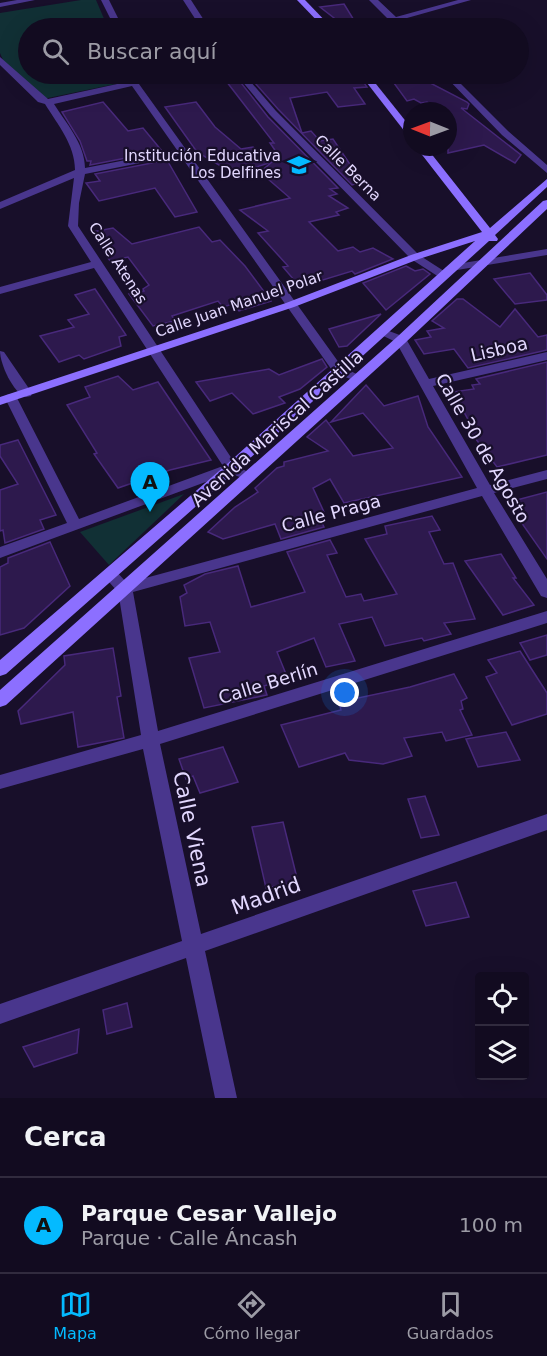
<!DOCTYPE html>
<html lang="es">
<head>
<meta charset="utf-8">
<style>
  :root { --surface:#120b20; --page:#1b1429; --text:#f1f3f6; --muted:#9c9ba5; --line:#312b3e; --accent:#04baff }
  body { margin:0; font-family:"DejaVu Sans",sans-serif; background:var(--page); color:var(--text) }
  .controls { position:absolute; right:18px; bottom:18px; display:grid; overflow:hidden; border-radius:6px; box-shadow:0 6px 24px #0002 }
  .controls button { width:54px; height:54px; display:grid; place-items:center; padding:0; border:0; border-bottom:2px solid var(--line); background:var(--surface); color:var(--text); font:30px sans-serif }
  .compass { position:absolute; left:403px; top:102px; width:54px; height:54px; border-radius:50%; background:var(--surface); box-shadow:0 6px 24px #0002; rotate:271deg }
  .you { position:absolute; left:345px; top:693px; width:21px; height:21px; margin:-15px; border:4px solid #fff; border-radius:50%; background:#1a73e8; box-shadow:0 0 0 9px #1a73e833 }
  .badge { display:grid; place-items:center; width:39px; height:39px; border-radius:50%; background:var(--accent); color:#111; font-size:20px; font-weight:700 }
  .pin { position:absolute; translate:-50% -50px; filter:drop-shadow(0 2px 3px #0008) }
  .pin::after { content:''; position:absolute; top:32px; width:21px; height:18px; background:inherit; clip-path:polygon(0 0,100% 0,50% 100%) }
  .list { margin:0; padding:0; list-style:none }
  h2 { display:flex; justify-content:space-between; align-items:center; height:78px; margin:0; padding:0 24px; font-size:26px }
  h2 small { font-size:20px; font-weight:400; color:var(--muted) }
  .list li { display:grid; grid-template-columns:39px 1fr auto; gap:18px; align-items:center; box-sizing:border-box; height:96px; padding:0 24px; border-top:2px solid var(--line) }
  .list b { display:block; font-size:22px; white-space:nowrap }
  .list p { margin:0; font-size:20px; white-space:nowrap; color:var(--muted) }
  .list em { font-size:20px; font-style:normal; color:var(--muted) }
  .icon { flex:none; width:33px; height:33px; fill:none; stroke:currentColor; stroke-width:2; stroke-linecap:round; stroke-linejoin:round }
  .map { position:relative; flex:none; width:547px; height:1098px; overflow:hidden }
  .search { position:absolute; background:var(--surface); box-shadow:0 6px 24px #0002; left:18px; right:18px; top:18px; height:66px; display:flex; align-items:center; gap:15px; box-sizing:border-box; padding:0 21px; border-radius:33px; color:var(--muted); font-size:22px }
  .sheet { height:174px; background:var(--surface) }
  nav { display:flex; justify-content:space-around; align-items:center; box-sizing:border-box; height:84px; border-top:2px solid var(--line); background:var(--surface); font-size:16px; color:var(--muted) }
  nav a { display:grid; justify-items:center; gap:3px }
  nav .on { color:var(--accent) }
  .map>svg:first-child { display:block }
  .green { fill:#113035 }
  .building { fill:#2d194d; stroke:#48297b; stroke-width:1.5 }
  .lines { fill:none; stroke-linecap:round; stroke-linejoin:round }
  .street { fill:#49368d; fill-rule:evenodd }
  .secondary { fill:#8c6fff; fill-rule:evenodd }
  .labels { text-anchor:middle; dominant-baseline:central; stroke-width:4.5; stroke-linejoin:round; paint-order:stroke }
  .far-poi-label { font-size:15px; fill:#e3d8ff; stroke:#180f2a; text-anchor:end }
  .far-street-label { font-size:15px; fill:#e3d8ff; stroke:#180f2a }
  .street-label { font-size:18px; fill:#e3d8ff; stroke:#180f2a }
  .near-street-label { font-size:21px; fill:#e3d8ff; stroke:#180f2a }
</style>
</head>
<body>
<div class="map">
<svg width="547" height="1098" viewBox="0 0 547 1098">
  <rect width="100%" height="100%" fill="#180f2a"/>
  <g class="green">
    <polygon points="81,0 96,0 108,28 28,28 28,74 136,74 140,79 43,99 3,60 0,53 0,13"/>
    <polygon points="184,494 109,565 80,532"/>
  </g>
  <g class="building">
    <polygon points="344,4 357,25 356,28 347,28 320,7"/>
    <polygon points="229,74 234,74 268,117 338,188 330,189 337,194 329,196 348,208 336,212 339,215 309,222 338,251 353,247 360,252 373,248 393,259 355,274 352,271 300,287 283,267 288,266 258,233 268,231 240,210 290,198 260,172 279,156 270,143 274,143 223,77 231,76"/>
    <polygon points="247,74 358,74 367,87 354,88 365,104 338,107 327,92 290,98 302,133 311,131 320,141 333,139 362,182 352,185 278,109"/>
    <polygon points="413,74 467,102 469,104 467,109 461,108 521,155 515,163 484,145 448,153 448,111 439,111 427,102 421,103 414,99 407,101 391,79"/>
    <polygon points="103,102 128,131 143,128 162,151 90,165 91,161 87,161 80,141 62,112"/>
    <polygon points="196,102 215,127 241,149 253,147 269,163 234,174 197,152 165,107"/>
    <polygon points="167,160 197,212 175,217 155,188 99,201 86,183 100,181 95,174"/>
    <polygon points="199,227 212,242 220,240 245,266 271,301 239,311 233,304 223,307 218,301 172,316 175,321 153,326 129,294 144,291 143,289 149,285 128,257 110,261 92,232 113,228 132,244"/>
    <polygon points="406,266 415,271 423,269 430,274 386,310 363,283"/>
    <polygon points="530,273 547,295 547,300 515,304 494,279"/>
    <polygon points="95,289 126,335 119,337 121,346 84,359 79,355 59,362 40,336 74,327 68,320 89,314 75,295"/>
    <polygon points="457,299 463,299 500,327 515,309 538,337 547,335 547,350 468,368 454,349 424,354 415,340 431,337 427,331 444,328 432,321"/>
    <polygon points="381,314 347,346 339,347 329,329"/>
    <polygon points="322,359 327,367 300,389 279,397 285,403 253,414 232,393 210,401 196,382 269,369 279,375"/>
    <polygon points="547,362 547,455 497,467 466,426 471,425 453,392 474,389 472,385 480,384 476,379"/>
    <polygon points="118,376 133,390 158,382 211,460 170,470 118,488 94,454 97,453 67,405 90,397 85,387"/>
    <polygon points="366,385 384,406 418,396 428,427 462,477 344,503 330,479 313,488 324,512 318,514 324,527 281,539 275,524 223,539 208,532 235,507 258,492 255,488 277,468 284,466 284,462 328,451 307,437 326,420 353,456 393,448 363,413 331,422"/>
    <polygon points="18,440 56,515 40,520 44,529 5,543 3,530 0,531 0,490 18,484 0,456 0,445"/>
    <polygon points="547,492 547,559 521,522 525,521 513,501"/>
    <polygon points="432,516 440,530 429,532 444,564 453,563 475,619 444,623 451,634 424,641 422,638 385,646 372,617 339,624 355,661 326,667 314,638 277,652 288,679 264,686 267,695 204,708 189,658 220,652 210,622 185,626 180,597 187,593 184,585 205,574 238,566 251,607 305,592 287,552 330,540 337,553 327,555 346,597 361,594 364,601 397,594 365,539 387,534 385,526"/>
    <polygon points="50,542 70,586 24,628 0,635 0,567 8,563 8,558"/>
    <polygon points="501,554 516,578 513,578 534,605 503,615 465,561"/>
    <polygon points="547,635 547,655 530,660 520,643"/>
    <polygon points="113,648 121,696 117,697 124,738 78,747 73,712 21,724 18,711 65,665 64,656"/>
    <polygon points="520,651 547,693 547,714 512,725 486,677 497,673 488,660"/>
    <polygon points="454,674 467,698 461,701 463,709 460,710 472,735 446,741 442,732 404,738 412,756 383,764 349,760 345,753 299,767 281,725 341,710 339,702 410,687"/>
    <polygon points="506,732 520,760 478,767 466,739"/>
    <polygon points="223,747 238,782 200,793 193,776 186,779 179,759"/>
    <polygon points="425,796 439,835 421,838 408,799"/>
    <polygon points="283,822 298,882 266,888 252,827"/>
    <polygon points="456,882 469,917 426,926 413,891"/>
    <polygon points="127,1003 132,1027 107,1034 103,1010"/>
    <polygon points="79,1029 77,1053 34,1067 23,1047"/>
  </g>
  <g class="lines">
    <g class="street">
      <polygon points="17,0 35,0 0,7 0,3"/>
      <polygon points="101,0 109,0 123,28 115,28"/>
      <polygon points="183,0 191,0 209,28 201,28"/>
      <polygon points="369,0 378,0 396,17 458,0 471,0 400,20 402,26 396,26 393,22 369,28 358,28 359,26 388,19"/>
      <path d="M0,57L48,99L131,81L148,74H158L139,84L342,367L365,378L359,382L334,373L180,155L85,174L79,203L78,226L236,465L256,477L249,481L230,473L0,558V547L67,523L5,398L6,395L11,394L17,398L79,519L223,466L94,268L0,294V287L91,262L68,226L74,178L0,209V202L75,170C75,145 58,125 45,104L38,102L0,65ZM132,86L177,150L85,168C85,144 66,123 54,104Z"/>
      <polygon points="236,74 244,74 276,111 419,255 447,273 447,277 439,277 411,259 270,115"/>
      <polygon points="443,74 451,74 508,131 547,165 547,173 502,135"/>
      <polygon points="547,249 547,255 451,271 445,268 451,265"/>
      <polygon points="381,328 405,337 429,379 547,352 547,360 433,386 490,485 547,470 547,479 494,493 547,579 547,598 541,596 482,496 133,592 158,731 547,611 547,623 160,744 201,934 547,814 547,830 205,951 237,1098 215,1098 186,958 0,1024 0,1004 182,941 143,749 0,789 0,775 141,735 120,603 117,591 102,574 105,570 115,570 127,583 477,488 396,342 375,332"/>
      <path d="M0,351L4,352L32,393L31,396L26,397C13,393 0,364 0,351Z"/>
    </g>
    <g class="secondary">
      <polygon points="297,0 305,0 332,28 324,28"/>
      <polygon points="360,74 368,74 412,129 412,138 409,137"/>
      <polygon points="416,147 426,147 490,228 547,179 547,187 495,235 498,239 497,241 489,241 236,471 6,674 0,676 0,660 226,465 475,241 419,259 294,307 0,405 0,397 286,303 411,255 482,232"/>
      <polygon points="547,200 547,209 405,343 6,705 0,707 0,690 397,337 543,201"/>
    </g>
  </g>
  <defs>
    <g id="school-bare" transform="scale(1.8)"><path d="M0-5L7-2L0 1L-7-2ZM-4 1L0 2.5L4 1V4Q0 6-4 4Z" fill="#04baff" stroke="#180f2a" stroke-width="2.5" paint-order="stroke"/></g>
  </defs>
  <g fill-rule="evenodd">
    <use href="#school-bare" x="299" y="165"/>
  </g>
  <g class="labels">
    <g class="far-poi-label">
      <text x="281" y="156">Institución Educativa<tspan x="281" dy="17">Los Delfines</tspan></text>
    </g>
    <g class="far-street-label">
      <text transform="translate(348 168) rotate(45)">Calle Berna</text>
      <text transform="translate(118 263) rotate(57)">Calle Atenas</text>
      <text transform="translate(239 304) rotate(-19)">Calle Juan Manuel Polar</text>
    </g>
    <g class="street-label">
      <text transform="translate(499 349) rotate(-13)">Lisboa</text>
      <text transform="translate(277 428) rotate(-42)">Avenida Mariscal Castilla</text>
      <text transform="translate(483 448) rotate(60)">Calle 30 de Agosto</text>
      <text transform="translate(331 513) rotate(-15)">Calle Praga</text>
      <text transform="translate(268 683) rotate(-17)">Calle Berlín</text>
    </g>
    <g class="near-street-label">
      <text transform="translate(192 829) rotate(78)">Calle Viena</text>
      <text transform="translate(266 896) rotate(-20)">Madrid</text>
    </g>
  </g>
</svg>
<div class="controls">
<button><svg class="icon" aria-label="locate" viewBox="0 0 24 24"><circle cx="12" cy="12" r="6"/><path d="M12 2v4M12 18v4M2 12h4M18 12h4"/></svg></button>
<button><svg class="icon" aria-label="layers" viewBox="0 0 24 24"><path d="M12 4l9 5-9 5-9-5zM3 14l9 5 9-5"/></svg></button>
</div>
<svg class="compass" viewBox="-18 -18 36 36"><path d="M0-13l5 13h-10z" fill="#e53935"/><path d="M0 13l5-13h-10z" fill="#9c9ba5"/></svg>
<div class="you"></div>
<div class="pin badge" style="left:150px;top:512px">A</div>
<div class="search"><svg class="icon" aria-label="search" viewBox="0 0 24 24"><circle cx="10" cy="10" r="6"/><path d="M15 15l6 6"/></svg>Buscar aquí</div>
</div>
<section class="sheet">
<h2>Cerca<small></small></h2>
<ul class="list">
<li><span class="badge">A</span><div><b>Parque Cesar Vallejo</b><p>Parque · Calle Áncash</p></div><em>100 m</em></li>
</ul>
</section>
<nav>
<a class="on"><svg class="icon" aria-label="map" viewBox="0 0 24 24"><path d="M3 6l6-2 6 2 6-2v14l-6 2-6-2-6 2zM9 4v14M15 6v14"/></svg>Mapa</a>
<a><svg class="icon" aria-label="directions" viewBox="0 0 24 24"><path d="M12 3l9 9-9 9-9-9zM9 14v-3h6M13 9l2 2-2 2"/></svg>Cómo llegar</a>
<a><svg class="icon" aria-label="saved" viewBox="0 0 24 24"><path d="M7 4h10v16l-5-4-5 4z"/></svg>Guardados</a>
</nav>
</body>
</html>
